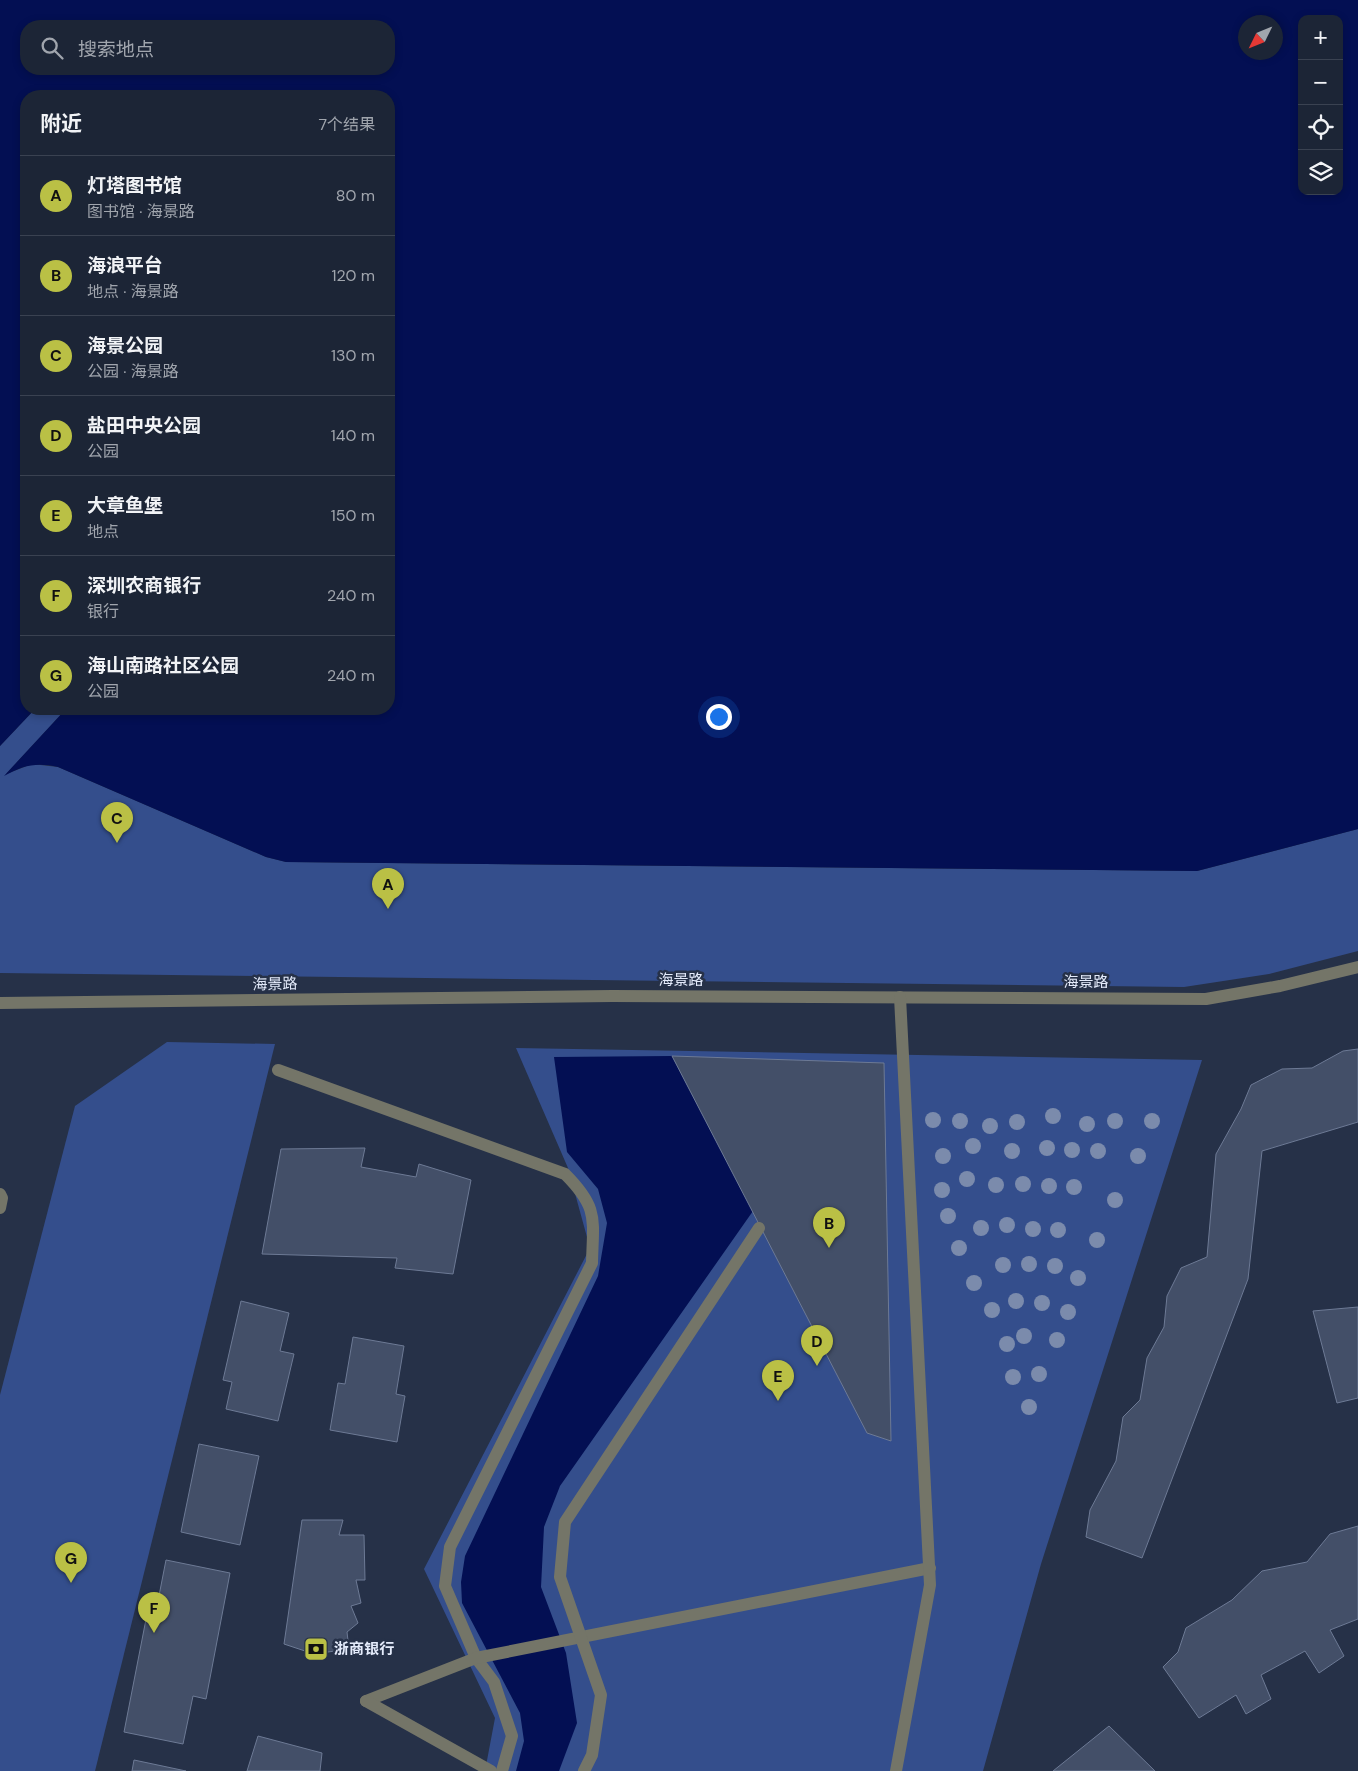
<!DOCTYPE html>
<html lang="zh">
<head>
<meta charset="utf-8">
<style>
  :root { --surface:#1c2536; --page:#252d3e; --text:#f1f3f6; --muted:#a0a5ad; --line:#3a4251; --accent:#bac045 }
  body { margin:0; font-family:"DM Sans","Noto Sans SC",sans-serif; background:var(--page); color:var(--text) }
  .controls { position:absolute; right:15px; top:15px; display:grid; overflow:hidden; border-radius:10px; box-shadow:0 2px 8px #0003 }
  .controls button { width:45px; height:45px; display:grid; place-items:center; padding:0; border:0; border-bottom:1px solid var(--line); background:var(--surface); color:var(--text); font:25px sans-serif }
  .compass { position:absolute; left:1238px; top:15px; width:45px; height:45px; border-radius:50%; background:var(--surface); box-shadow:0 2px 8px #0003; rotate:227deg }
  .you { position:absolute; left:718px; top:716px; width:18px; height:18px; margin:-12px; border:4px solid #fff; border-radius:50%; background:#1a73e8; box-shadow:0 0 0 8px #1a73e833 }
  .badge { display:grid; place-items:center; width:32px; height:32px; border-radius:50%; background:var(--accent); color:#111; font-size:16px; font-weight:700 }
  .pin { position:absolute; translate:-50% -41px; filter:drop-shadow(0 1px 2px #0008) }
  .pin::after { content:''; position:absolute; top:26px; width:18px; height:15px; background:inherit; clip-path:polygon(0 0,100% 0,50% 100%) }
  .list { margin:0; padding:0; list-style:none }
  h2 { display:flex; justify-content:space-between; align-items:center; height:65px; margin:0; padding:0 20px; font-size:21px }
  h2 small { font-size:16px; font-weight:400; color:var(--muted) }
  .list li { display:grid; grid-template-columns:32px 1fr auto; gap:15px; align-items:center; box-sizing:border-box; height:80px; padding:0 20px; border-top:1px solid var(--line) }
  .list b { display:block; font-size:19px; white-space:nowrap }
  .list p { margin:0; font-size:16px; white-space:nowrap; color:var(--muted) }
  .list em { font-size:16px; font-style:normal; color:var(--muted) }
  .icon { flex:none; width:28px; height:28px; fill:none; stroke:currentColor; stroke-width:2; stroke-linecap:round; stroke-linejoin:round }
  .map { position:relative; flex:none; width:1358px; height:1771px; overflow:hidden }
  .search { position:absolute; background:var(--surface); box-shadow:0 2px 8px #0003; left:20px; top:20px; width:375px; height:55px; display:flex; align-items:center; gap:12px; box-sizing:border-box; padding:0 18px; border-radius:20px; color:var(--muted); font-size:19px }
  .panel { position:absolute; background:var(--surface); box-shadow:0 2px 8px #0003; left:20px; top:90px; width:375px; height:625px; border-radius:20px }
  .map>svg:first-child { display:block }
  .green { fill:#344e8c }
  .water { fill:#030f53; fill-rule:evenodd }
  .building { fill:#434f68; stroke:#6d7a95 }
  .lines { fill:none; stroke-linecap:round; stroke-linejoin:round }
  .minor { stroke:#747568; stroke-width:12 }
  .tree { fill:#7b8bac }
  .labels { text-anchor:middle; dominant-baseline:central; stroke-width:5; stroke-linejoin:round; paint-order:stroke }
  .street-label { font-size:15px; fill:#e4ebfb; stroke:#263148 }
  .poi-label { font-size:15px; font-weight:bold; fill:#e4ebfb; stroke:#263148; text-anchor:start }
</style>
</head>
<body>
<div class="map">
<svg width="1358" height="1771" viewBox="0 0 1358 1771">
  <rect width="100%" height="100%" fill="#263148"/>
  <g class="green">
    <polygon points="35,709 66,709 6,774 32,764 58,767 266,857 286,862 1197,871 1358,829 1358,951 1269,974 1184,987 0,973 0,746"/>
    <polygon points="167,1042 275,1044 95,1771 0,1771 0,1395 75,1106"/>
    <polygon points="516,1048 1202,1060 1041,1564 983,1771 485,1771 495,1718 424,1569 590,1248 568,1168"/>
  </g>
  <g class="water">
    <path d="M0,0H1358V829L1197,871L286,862L266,857L58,767C37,762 23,765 4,776L66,709H389V96H26V709H35L0,746ZM1302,19H1339V191H1302ZM1246,22H1276V52H1246ZM26,26H389V69H26Z"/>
    <polygon points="672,1056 753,1211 560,1486 544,1527 541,1587 566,1653 577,1723 559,1771 516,1771 524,1741 520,1713 462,1603 461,1582 465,1556 598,1276 607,1223 598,1189 567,1152 554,1057"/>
  </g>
  <g class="building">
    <polygon points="1358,1049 1358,1122 1262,1151 1248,1279 1142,1558 1086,1537 1090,1510 1116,1461 1123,1417 1140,1400 1147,1358 1164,1327 1167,1296 1181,1268 1207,1257 1216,1154 1241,1109 1251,1085 1282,1069 1312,1068 1343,1051"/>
    <polygon points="672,1056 884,1063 891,1441 867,1433"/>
    <polygon points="365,1148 361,1167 416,1177 419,1164 471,1180 453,1274 395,1268 397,1258 262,1254 281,1149"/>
    <polygon points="241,1301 289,1313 280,1351 294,1354 278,1421 226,1409 232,1382 223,1380"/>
    <polygon points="1358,1307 1358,1398 1337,1403 1313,1311"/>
    <polygon points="353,1337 404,1346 396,1394 405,1396 397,1442 330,1430 338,1383 345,1384"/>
    <polygon points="199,1444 259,1456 240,1545 181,1532"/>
    <polygon points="302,1520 343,1520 339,1535 364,1535 365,1580 356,1580 361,1603 351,1606 358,1623 347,1632 349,1649 314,1654 284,1644"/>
    <polygon points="1358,1526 1358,1619 1330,1630 1344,1656 1319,1673 1305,1651 1261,1675 1271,1699 1246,1714 1236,1695 1199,1718 1163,1667 1178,1652 1186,1628 1232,1600 1262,1571 1307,1562 1330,1534"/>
    <polygon points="166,1560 230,1573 206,1699 193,1696 183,1744 124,1732 148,1609 156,1611"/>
    <polygon points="1109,1726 1155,1771 1053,1771"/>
    <polygon points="258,1736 322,1753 320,1771 247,1771"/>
    <polygon points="134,1760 186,1771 132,1771"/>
  </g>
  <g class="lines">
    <g class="minor">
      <polyline points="0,1003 612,996 1206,999 1280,986 1358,967"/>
      <path d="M278,1070L565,1174C599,1208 593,1219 592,1263L450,1547L445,1586L476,1658L494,1682L512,1736L502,1771"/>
      <polyline points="0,1194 2,1198 0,1208"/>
      <polyline points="366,1701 476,1658 930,1568"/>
      <polyline points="366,1701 491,1771"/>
      <polyline points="584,1771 592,1755 601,1695 560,1577 565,1522 759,1228"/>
      <polyline points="896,1771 930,1585 900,997"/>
    </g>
  </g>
  <g class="tree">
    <circle cx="1053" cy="1116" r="8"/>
    <circle cx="933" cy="1120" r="8"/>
    <circle cx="960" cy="1121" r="8"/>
    <circle cx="1115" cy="1121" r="8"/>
    <circle cx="1152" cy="1121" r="8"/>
    <circle cx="1017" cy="1122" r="8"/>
    <circle cx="1087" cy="1124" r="8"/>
    <circle cx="990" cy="1126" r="8"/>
    <circle cx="973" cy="1146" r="8"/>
    <circle cx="1047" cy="1148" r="8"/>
    <circle cx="1072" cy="1150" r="8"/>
    <circle cx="1012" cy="1151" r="8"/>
    <circle cx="1098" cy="1151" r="8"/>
    <circle cx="943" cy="1156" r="8"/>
    <circle cx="1138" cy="1156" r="8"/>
    <circle cx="967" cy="1179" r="8"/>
    <circle cx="1023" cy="1184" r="8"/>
    <circle cx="996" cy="1185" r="8"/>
    <circle cx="1049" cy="1186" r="8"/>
    <circle cx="1074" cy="1187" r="8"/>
    <circle cx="942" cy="1190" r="8"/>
    <circle cx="1115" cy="1200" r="8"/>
    <circle cx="948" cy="1216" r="8"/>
    <circle cx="1007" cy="1225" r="8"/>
    <circle cx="981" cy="1228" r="8"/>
    <circle cx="1033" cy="1229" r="8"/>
    <circle cx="1058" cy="1230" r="8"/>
    <circle cx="1097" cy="1240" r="8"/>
    <circle cx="959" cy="1248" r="8"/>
    <circle cx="1029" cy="1264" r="8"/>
    <circle cx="1003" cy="1265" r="8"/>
    <circle cx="1055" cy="1266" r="8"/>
    <circle cx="1078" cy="1278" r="8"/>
    <circle cx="974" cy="1283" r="8"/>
    <circle cx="1016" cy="1301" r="8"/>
    <circle cx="1042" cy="1303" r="8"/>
    <circle cx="992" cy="1310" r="8"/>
    <circle cx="1068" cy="1312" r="8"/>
    <circle cx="1024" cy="1336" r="8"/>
    <circle cx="1057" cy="1340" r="8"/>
    <circle cx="1007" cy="1344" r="8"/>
    <circle cx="1039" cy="1374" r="8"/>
    <circle cx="1013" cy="1377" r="8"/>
    <circle cx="1029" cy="1407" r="8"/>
  </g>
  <defs>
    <g id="bank-square" transform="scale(1.25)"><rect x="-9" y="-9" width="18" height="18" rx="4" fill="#bac045" stroke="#263148"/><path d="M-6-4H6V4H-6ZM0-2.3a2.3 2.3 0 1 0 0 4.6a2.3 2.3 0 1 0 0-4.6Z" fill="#111"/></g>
  </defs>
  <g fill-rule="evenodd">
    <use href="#bank-square" x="316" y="1649"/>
  </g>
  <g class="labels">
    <g class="street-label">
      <text x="681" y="980">海景路</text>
      <text x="1086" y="982">海景路</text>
      <text transform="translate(275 984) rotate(-1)">海景路</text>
    </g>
    <g class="poi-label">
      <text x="334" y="1649">浙商银行</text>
    </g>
  </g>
</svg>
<div class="controls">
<button>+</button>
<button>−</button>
<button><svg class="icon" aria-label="locate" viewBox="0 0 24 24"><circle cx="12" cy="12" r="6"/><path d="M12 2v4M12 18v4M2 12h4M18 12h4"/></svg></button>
<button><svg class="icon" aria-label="layers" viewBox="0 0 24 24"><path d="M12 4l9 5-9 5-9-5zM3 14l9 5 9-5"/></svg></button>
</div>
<svg class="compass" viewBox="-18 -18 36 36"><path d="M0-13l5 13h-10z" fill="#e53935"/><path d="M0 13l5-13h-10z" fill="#a0a5ad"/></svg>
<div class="you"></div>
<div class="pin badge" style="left:388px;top:909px">A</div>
<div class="pin badge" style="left:829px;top:1248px">B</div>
<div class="pin badge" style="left:117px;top:843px">C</div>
<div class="pin badge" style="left:817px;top:1366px">D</div>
<div class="pin badge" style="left:778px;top:1401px">E</div>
<div class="pin badge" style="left:154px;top:1633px">F</div>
<div class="pin badge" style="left:71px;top:1583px">G</div>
<div class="search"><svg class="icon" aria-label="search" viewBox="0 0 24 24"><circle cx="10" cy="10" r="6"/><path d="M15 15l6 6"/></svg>搜索地点</div>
<section class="panel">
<h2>附近<small>7个结果</small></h2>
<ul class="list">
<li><span class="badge">A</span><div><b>灯塔图书馆</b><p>图书馆 · 海景路</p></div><em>80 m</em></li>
<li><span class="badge">B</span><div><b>海浪平台</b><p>地点 · 海景路</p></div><em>120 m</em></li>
<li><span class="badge">C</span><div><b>海景公园</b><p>公园 · 海景路</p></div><em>130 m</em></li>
<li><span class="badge">D</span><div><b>盐田中央公园</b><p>公园</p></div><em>140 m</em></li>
<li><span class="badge">E</span><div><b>大章鱼堡</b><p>地点</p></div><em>150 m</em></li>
<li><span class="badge">F</span><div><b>深圳农商银行</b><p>银行</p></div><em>240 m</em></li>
<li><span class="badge">G</span><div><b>海山南路社区公园</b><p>公园</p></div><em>240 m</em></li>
</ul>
</section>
</div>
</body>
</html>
